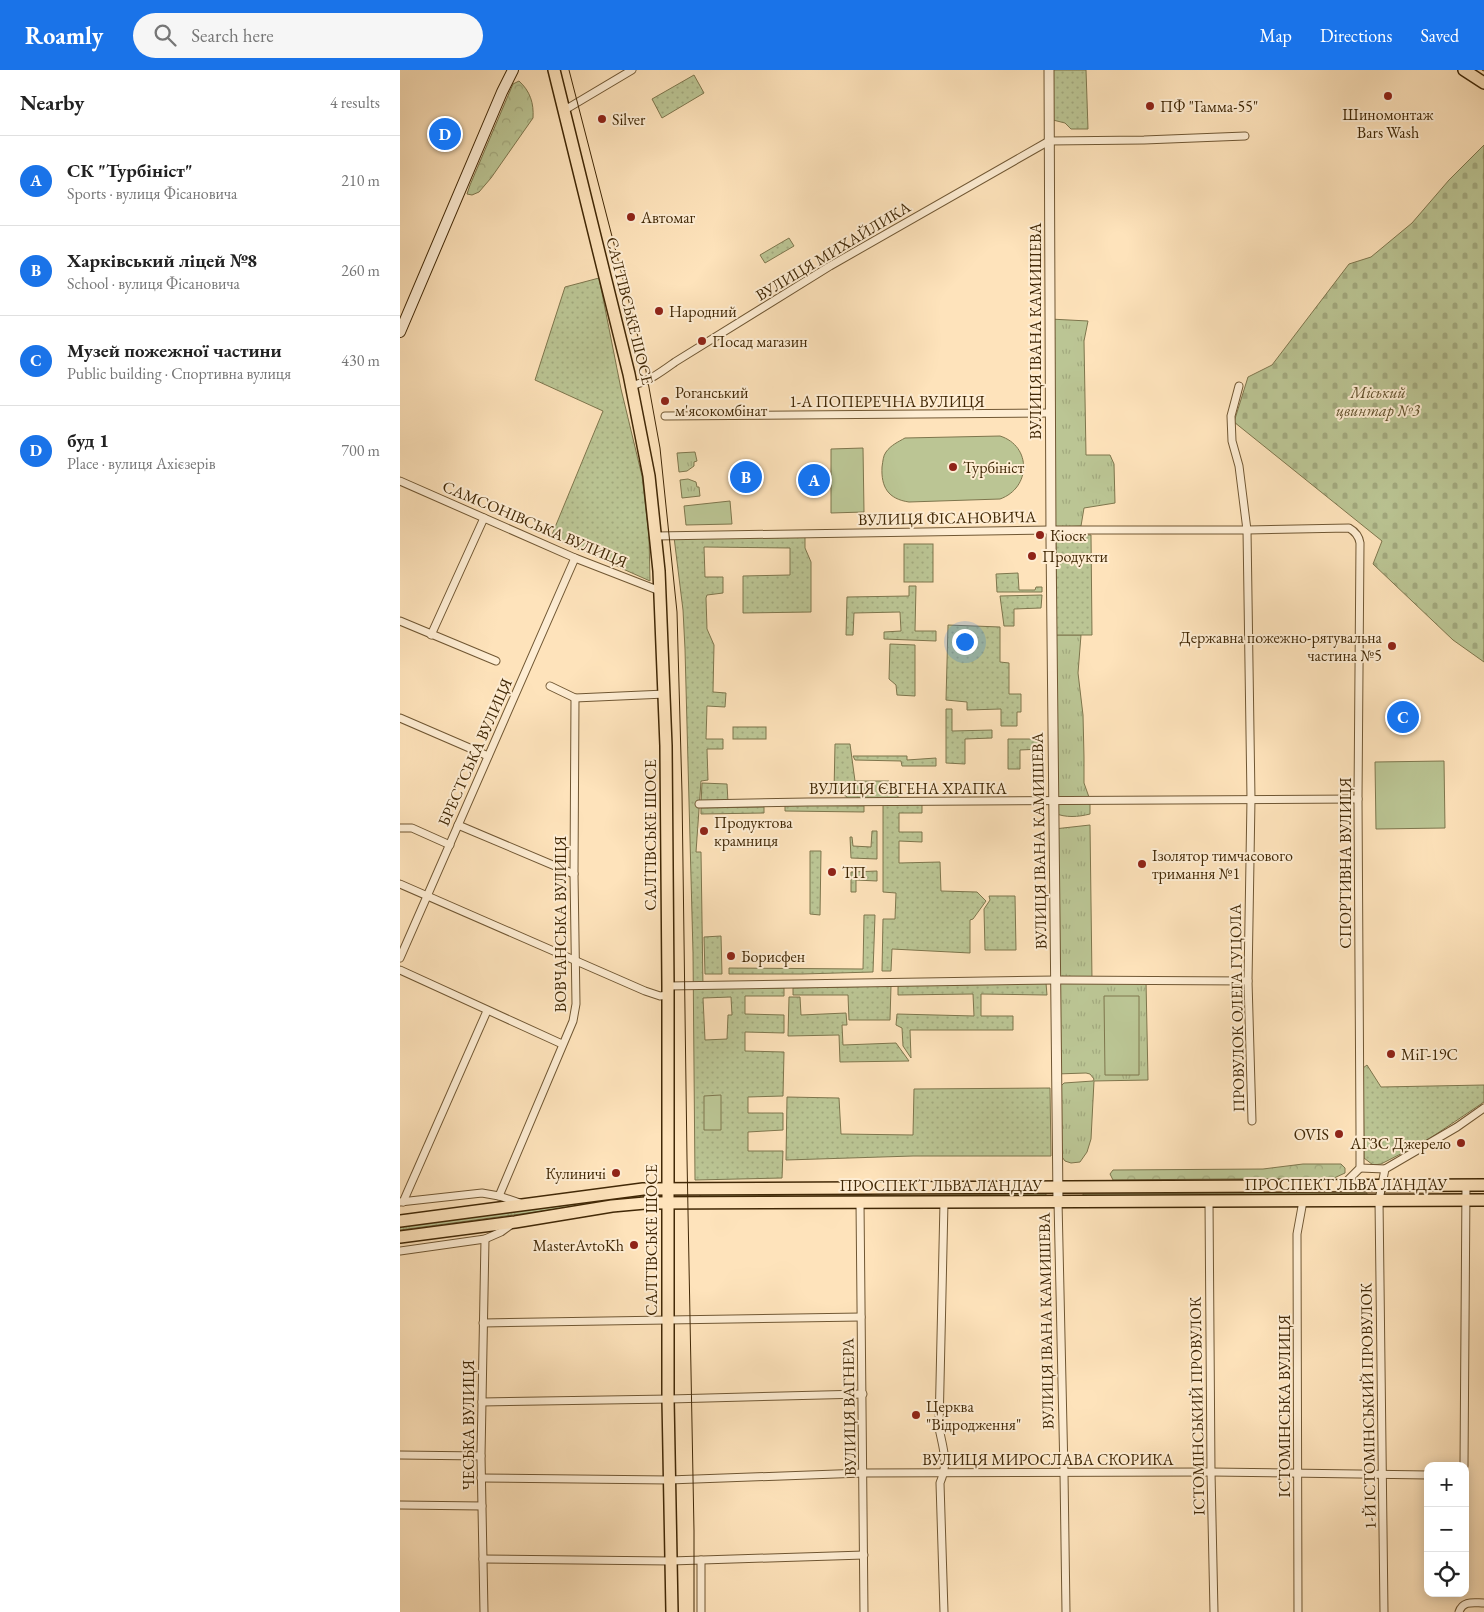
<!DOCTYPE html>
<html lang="en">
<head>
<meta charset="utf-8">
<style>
  :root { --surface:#fff; --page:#f6f6f6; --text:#222; --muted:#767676; --line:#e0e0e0; --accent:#1a73e8 }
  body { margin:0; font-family:"EB Garamond",serif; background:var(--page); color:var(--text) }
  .controls { position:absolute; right:15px; bottom:15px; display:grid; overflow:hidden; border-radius:10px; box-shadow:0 2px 12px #0003 }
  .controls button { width:45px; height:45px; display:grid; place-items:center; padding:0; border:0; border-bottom:1px solid var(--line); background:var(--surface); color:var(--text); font:25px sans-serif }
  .you { position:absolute; left:564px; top:571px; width:18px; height:18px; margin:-12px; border:4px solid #fff; border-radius:50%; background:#1a73e8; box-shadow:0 0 0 8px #1a73e833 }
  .badge { display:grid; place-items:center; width:32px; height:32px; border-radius:50%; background:var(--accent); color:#fff; font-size:16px; font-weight:700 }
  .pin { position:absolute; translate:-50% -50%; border:2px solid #fff; box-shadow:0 1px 5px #0006 }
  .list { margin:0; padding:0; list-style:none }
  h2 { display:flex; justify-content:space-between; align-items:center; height:65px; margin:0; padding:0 20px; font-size:21px }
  h2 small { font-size:16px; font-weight:400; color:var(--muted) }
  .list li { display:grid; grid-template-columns:32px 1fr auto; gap:15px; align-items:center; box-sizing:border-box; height:90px; padding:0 20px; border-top:1px solid var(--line) }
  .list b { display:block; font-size:19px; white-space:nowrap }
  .list p { margin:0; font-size:16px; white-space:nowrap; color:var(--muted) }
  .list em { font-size:16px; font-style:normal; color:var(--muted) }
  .icon { flex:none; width:28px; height:28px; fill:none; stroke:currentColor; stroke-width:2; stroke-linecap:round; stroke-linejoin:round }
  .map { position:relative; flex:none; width:1084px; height:1542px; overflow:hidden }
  header { display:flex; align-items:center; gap:30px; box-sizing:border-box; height:70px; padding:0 25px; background:var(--accent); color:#fff }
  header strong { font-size:24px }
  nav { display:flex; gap:28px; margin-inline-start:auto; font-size:18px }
  .search { width:350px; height:45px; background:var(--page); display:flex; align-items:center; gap:12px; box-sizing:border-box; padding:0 18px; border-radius:28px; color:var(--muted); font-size:19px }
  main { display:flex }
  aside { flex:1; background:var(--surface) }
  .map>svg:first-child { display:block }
  .grass { fill:url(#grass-tufts); stroke:#7e764d }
  .forest { fill:url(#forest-crowns); stroke:#7e764d }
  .cemetery { fill:url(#cemetery-stones); stroke:#7e764d }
  .park { fill:url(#park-dots); stroke:#7e764d; fill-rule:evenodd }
  .pitch { fill:#bbc594; stroke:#7e764d }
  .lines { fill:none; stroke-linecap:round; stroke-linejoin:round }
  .minor-casing { stroke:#705733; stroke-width:9 }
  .tertiary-casing { stroke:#705733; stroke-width:11 }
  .secondary-casing { stroke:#412806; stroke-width:12 }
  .primary-casing { stroke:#412806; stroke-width:14 }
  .minor { stroke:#feedd3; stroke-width:7 }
  .tertiary { stroke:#feedd3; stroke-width:9 }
  .secondary { stroke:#feedd3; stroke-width:10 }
  .primary { stroke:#fee3bb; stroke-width:11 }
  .tram { stroke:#412806; stroke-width:1 }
  .poi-dot { fill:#8f2418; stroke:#feedd3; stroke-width:2 }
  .labels { text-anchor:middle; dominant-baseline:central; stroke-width:4; stroke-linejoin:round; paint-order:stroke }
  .poi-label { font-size:16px; fill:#412806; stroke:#feedd3; text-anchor:start }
  .street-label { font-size:16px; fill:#412806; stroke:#feedd3 }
  .park-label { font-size:16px; font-style:italic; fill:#604f2a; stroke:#feedd3 }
</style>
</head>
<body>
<header>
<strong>Roamly</strong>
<div class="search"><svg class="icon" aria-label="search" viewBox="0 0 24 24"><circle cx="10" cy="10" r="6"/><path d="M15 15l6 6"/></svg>Search here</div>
<nav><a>Map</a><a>Directions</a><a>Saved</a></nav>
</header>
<main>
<aside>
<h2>Nearby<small>4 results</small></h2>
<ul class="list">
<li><span class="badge">A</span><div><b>СК &quot;Турбініст&quot;</b><p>Sports · вулиця Фісановича</p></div><em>210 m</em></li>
<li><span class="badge">B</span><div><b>Харківський ліцей №8</b><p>School · вулиця Фісановича</p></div><em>260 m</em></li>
<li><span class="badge">C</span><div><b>Музей пожежної частини</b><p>Public building · Спортивна вулиця</p></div><em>430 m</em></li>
<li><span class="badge">D</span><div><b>буд 1</b><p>Place · вулиця Ахієзерів</p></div><em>700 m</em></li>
</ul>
</aside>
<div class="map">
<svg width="1084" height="1542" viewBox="0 0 1084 1542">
  <defs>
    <pattern id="grass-tufts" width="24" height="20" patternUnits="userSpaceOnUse" patternTransform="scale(1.25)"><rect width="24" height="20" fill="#bbc594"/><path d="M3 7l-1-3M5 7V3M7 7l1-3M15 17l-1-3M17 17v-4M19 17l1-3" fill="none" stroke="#a2a97e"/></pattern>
    <pattern id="forest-crowns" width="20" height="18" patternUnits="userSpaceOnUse" patternTransform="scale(1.25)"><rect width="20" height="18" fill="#bbc594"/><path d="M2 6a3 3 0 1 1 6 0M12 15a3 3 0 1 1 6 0" fill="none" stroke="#a2a97e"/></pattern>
    <pattern id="cemetery-stones" width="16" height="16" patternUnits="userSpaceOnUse" patternTransform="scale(1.25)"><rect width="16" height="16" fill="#bbc594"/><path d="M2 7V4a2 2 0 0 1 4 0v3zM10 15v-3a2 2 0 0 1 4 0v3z" fill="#a2a97e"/></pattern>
    <pattern id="park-dots" width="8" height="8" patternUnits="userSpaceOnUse" patternTransform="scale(1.25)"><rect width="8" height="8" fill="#bbc594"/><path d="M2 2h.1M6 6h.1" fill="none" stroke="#a2a97e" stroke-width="1.8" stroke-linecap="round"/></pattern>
  </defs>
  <rect width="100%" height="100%" fill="#fee3bb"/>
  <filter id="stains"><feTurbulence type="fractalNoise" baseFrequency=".004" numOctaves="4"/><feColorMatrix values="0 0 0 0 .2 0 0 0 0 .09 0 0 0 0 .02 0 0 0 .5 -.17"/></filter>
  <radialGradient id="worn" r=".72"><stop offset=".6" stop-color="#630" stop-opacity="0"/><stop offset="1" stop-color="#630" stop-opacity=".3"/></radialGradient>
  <g class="grass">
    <polygon points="650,249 688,251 684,271 686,385 710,385 714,394 715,433 684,438 681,456 660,457 650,455"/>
    <polygon points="295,382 297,391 294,392 294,396 287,401 279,402 277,383"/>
    <polygon points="288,409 296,412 297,417 299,417 300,426 282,428 280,410"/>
    <path d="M652,565H681L678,603L683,645L684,687V713L690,730V744C678,747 666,748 654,743Z"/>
    <polygon points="690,755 692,910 746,910 748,1010 694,1011 691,1069 687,1082 680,1092 671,1093 665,1091 657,1080 657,1020 664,1013 693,1011 694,1009 690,1004 686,1003 656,1004 654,759"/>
    <polygon points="871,1123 967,1123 967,1127 683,1128 683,1124"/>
    <polygon points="300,1124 396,1126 646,1124 646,1127 300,1129"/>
    <polygon points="240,1125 241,1128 0,1160 0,1156"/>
  </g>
  <g class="forest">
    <path d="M119,11C130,21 134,33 133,48L91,108L79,122L72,125L67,124L70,115L113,14Z"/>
    <polygon points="903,1094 941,1094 945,1098 945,1103 934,1108 713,1110 710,1104 713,1100 863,1099"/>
  </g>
  <polygon class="cemetery" points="1084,75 1084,592 1053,570 973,494 982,471 834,352 848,307 872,295 949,194 971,187 1012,153 1049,110"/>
  <g class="park">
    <polygon points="649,0 686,0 688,59 671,59 665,53 649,49"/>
    <polygon points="294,5 304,23 262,48 252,29"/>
    <polygon points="389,168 394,176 365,193 360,185"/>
    <polygon points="199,208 221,319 242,406 249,466 250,511 151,467 203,341 135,310 165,217"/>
    <polygon points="661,464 691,465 692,565 656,565 656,470"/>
    <path d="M405,466V478L411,492V542L343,543V506L390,505V478L304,477L305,507H323V523L307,525L306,528L307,559L314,575L313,622L326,623L325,637L307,636L306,669H323V679H307L308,710L301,711L296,782H301L303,918H384V926H345V944L384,945V963L345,962V981L384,982L383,1026L348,1027V1043H383V1060L348,1062V1081H383L382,1108L295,1110L293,883L285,579L283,540L274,467ZM331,927L332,945H328L327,969L305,970L303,928Z"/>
    <rect x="504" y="474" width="29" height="38"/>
    <polygon points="618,503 619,520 635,520 636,517 642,517 642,522 597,522 596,504"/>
    <polygon points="509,516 516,516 515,561 536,561 536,571 484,569 484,562 501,561 500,542 454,543 453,565 446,565 447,527 509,526"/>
    <polygon points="642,525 641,538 614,539 614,556 604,556 600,526"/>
    <polygon points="548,555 600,557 600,592 609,593 609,624 621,624 621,642 617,642 617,656 601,656 601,639 567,640 567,632 546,630"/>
    <polygon points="490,574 515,575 515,626 497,625 496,615 489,609"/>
    <polygon points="546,639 552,639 552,661 592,660 592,668 565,669 565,694 546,693"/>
    <rect x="333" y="657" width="33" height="12"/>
    <polygon points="608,669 641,669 642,679 620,680 620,699 608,699"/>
    <polygon points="435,674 450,674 455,711 489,711 490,718 498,718 498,730 448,729 446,726 434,723"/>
    <polygon points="453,686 507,686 507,690 536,688 536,696 502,696 501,691 455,690"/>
    <polygon points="302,713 327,714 328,732 301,733"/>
    <polygon points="483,734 522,734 522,743 499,743 499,762 522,762 522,772 499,771 499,793 540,792 541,821 577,822 586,831 573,849 570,850 570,883 492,879 491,901 482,901 483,849 495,849 496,823 483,822"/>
    <polygon points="385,735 464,736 464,742 385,741"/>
    <polygon points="364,737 364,743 301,744 301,738"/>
    <polygon points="472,761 477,761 477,789 451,788 450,767 452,767 453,776 471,777"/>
    <polygon points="410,781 421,781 420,845 410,844"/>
    <polygon points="477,801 477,811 456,810 456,822 451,822 451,802"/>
    <polygon points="589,826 615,826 616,880 585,880 584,839 590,830"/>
    <polygon points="464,845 475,845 473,902 402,904 329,904 329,898 463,899"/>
    <polygon points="321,866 322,904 305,904 304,867"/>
    <polygon points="646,913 647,925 581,924 581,946 613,946 613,960 510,960 511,988 503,976 502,958 496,955 497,944 574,946 573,924 498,925 498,915"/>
    <polygon points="491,916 490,950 449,950 448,925 393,925 393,918"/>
    <polygon points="389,927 400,927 401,945 446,943 447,955 442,955 443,975 496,973 509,991 440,992 439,965 388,966"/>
    <polygon points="967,995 981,1017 1084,1015 1084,1032 1026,1071 981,1094 973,1095 964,1088 963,998"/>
    <polygon points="650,1018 651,1086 513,1086 386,1090 387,1027 439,1028 441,1064 513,1065 514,1019"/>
  </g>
  <g class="pitch">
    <path d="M600,366C632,376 631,418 600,429L509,432C488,429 481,417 482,397C483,391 483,386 486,382C491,375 498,372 505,368Z"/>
    <polygon points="463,378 464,442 431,443 431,379"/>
    <polygon points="330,431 332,454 286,455 284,436"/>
    <polygon points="1044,691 1045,758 976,759 975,692"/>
    <polygon points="704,926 739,926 739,1005 705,1005"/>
    <polygon points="321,1025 321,1060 304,1060 304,1026"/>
  </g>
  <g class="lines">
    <g class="minor-casing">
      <g id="minor">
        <polyline points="163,41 232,0"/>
        <path d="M232,316C249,311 261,302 275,292L430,196L649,71L744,70L845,66"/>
        <polyline points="839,316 831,346 832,371 839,396 847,460 851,729 848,911 852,1051"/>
        <polyline points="265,346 650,343"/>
        <polyline points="0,411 175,488 260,521"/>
        <path d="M256,466L650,460H847L949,458C956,462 959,466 960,473L958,729L960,1063V1098L942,1116"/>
        <polyline points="0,551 96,591"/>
        <polyline points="31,565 84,448"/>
        <polyline points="150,616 175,628 265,624"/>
        <polyline points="0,648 88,686"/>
        <polyline points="299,734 408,732 958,729"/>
        <polyline points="58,755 174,804"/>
        <polyline points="0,758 12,758 50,775"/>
        <polyline points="0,814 245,921 260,926 268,925"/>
        <polyline points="0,888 175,488"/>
        <polyline points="0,900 162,974"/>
        <polyline points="268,916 656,910 848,911"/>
        <polyline points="960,1098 985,1099"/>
        <polyline points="99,1126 173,951 176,934 174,804 175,628"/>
        <polyline points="658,1131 664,1403 666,1542"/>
        <polyline points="809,1131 811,1402 814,1542"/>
        <polyline points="0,1132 82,1123 99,1126 120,1133"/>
        <polyline points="3,1132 87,941"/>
        <polyline points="460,1132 464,1542"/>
        <path d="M544,1132L539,1358C543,1379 549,1392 540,1413L544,1542"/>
        <polyline points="0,1181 85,1169 101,1162 112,1154"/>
        <polyline points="83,1253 461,1247"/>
        <polyline points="82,1332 270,1329 463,1324"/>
        <polyline points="0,1385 81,1386"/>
        <polyline points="1064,1396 1066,1115"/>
        <polyline points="81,1408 269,1410 463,1403 811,1402 1028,1405"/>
        <polyline points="0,1435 82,1436"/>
        <polyline points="83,1489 271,1491 464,1485"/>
        <polyline points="301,1490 301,1542"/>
        <polyline points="84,1542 81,1386 85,1169"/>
        <polyline points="898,1542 897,1164 903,1131"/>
        <polyline points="984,1542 979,1130 985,1099 1057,1057 1084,1038"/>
        <path d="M1059,1542C1063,1530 1074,1533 1084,1533"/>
      </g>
    </g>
    <g class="tertiary-casing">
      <polyline id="tertiary" points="649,0 651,470 658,1131"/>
    </g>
    <g class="secondary-casing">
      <polyline id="secondary" points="0,262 102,22 113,0"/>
    </g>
    <g class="primary-casing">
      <g id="primary">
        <polyline points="154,0 229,304 249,406 259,501 266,676 268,916 268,1329 272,1542"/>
        <polyline points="1064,0 1084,13"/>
        <polyline points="0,1151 243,1119 1084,1115"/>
        <polyline points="0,1167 115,1152 212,1136 245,1133 1084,1130"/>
      </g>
    </g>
    <use href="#minor" class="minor"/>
    <use href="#tertiary" class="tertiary"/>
    <use href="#secondary" class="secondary"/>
    <use href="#primary" class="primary"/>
    <g class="tram">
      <polyline points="169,0 244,290 260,378 277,542 282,723 287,1088 294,1461 294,1542"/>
      <polyline points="1082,0 1084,1"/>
    </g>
  </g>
  <g class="poi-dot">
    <circle cx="988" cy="26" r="5"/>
    <circle cx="750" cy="36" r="5"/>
    <circle cx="202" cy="49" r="5"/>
    <circle cx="231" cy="147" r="5"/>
    <circle cx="259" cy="241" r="5"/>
    <circle cx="302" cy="271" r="5"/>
    <circle cx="265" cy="331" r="5"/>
    <circle cx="553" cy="397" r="5"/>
    <circle cx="640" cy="465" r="5"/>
    <circle cx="632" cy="486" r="5"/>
    <circle cx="992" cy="576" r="5"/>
    <circle cx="304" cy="761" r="5"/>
    <circle cx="742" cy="794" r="5"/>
    <circle cx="432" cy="802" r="5"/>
    <circle cx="331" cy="886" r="5"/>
    <circle cx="991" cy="984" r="5"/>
    <circle cx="939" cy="1064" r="5"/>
    <circle cx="1061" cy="1073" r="5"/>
    <circle cx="216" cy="1103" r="5"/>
    <circle cx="234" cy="1175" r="5"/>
    <circle cx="516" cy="1345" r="5"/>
  </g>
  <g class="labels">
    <g class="poi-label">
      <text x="760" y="36">ПФ "Гамма-55"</text>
      <text x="988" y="44" text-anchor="middle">Шиномонтаж<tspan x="988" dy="18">Bars Wash</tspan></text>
      <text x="212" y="49">Silver</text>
      <text x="241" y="147">Автомаг</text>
      <text x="269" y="241">Народний</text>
      <text x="312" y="271">Посад магазин</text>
      <text x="275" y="322">Роганський<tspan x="275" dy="18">м'ясокомбінат</tspan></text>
      <text x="563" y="397">Турбініст</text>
      <text x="650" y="465">Кіоск</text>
      <text x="642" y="486">Продукти</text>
      <text x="982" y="567" text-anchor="end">Державна пожежно-рятувальна<tspan x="982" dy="18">частина №5</tspan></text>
      <text x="314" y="752">Продуктова<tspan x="314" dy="18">крамниця</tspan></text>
      <text x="752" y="785">Ізолятор тимчасового<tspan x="752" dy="18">тримання №1</tspan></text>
      <text x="442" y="802">ТП</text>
      <text x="341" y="886">Борисфен</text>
      <text x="1001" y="984">МіГ-19С</text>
      <text x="929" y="1064" text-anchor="end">OVIS</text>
      <text x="1051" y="1073" text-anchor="end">АГЗС Джерело</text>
      <text x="206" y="1103" text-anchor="end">Кулиничі</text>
      <text x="224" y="1175" text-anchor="end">MasterAvtoKh</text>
      <text x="526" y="1336">Церква<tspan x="526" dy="18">"Відродження"</tspan></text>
    </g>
    <g class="street-label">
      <text transform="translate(433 181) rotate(-31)">ВУЛИЦЯ МИХАЙЛИКА</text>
      <text transform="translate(230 241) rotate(76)">САЛТІВСЬКЕ ШОСЕ</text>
      <text transform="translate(635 261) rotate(-90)">ВУЛИЦЯ ІВАНА КАМИШЕВА</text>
      <text x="487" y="331">1-А ПОПЕРЕЧНА ВУЛИЦЯ</text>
      <text transform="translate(547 448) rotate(-1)">ВУЛИЦЯ ФІСАНОВИЧА</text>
      <text transform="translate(135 454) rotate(23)">САМСОНІВСЬКА ВУЛИЦЯ</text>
      <text transform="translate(75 682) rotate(-66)">БРЕСТСЬКА ВУЛИЦЯ</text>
      <text x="508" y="718">ВУЛИЦЯ ЄВГЕНА ХРАПКА</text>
      <text transform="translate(250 765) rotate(-90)">САЛТІВСЬКЕ ШОСЕ</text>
      <text transform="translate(639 771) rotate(-91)">ВУЛИЦЯ ІВАНА КАМИШЕВА</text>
      <text transform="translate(945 793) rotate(-90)">СПОРТИВНА ВУЛИЦЯ</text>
      <text transform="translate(160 854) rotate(-90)">ВОВЧАНСЬКА ВУЛИЦЯ</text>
      <text transform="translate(837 938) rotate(-91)">ПРОВУЛОК ОЛЕГА ГУЦОЛА</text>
      <text x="946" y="1114">ПРОСПЕКТ ЛЬВА ЛАНДАУ</text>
      <text x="541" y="1115">ПРОСПЕКТ ЛЬВА ЛАНДАУ</text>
      <text transform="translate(251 1170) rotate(-90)">САЛТІВСЬКЕ ШОСЕ</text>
      <text transform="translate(646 1251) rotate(-91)">ВУЛИЦЯ ІВАНА КАМИШЕВА</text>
      <text transform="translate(797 1336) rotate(-91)">ІСТОМІНСЬКИЙ ПРОВУЛОК</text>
      <text transform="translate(884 1336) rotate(-90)">ІСТОМІНСЬКА ВУЛИЦЯ</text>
      <text transform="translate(968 1336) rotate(-91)">1-Й ІСТОМІНСЬКИЙ ПРОВУЛОК</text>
      <text transform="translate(449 1337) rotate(-91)">ВУЛИЦЯ ВАГНЕРА</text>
      <text transform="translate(68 1355) rotate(-90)">ЧЕСЬКА ВУЛИЦЯ</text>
      <text x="648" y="1389">ВУЛИЦЯ МИРОСЛАВА СКОРИКА</text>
    </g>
    <g class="park-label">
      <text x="978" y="322">Міський<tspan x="978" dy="18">цвинтар №3</tspan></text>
    </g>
  </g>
  <rect width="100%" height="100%" filter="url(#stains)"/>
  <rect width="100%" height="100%" fill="url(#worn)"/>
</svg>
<div class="controls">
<button>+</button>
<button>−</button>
<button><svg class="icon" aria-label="locate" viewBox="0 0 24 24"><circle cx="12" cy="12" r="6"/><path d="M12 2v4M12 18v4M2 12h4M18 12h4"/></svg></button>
</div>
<div class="you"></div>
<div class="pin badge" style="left:414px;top:410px">A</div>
<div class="pin badge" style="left:346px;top:407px">B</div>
<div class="pin badge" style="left:1003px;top:647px">C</div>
<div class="pin badge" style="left:45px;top:64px">D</div>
</div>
</main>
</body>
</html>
